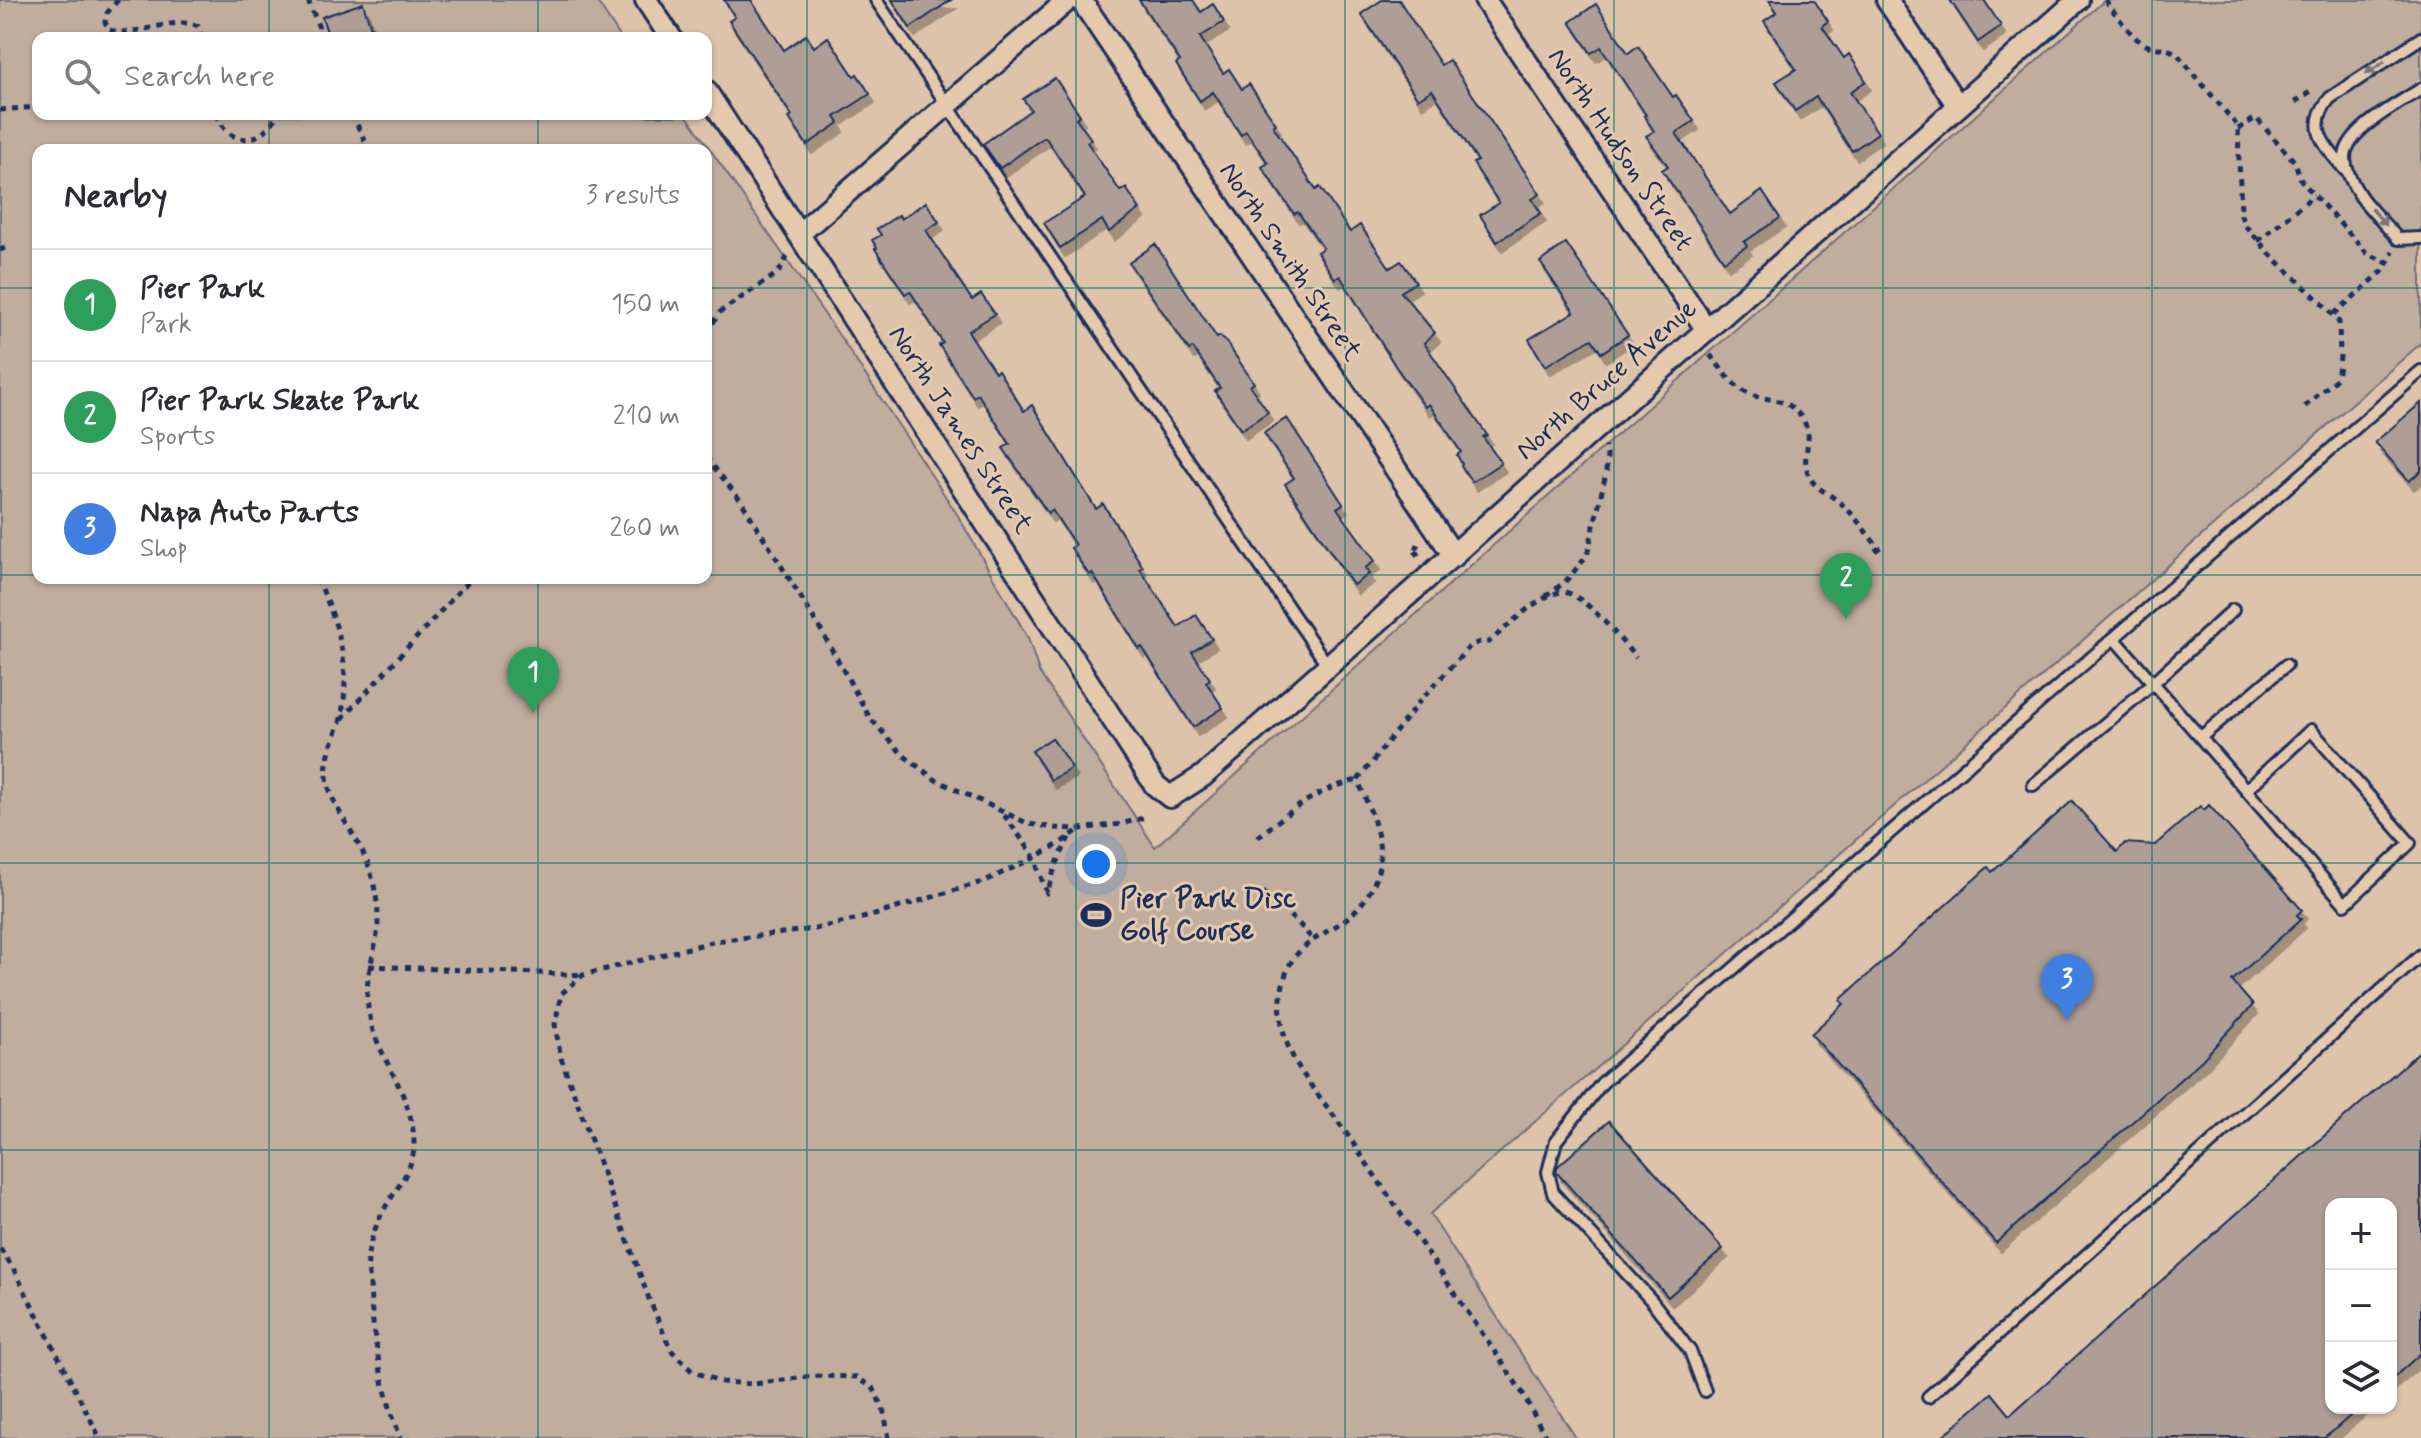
<!DOCTYPE html>
<html lang="en">
<head>
<meta charset="utf-8">
<style>
  :root { --surface:#fff; --page:#f2f2f3; --text:#2b2b33; --muted:#7c7c81; --line:#e1e1e2; --accent:#0b8043 }
  body { margin:0; font-family:Mynerve,sans-serif; background:var(--page); color:var(--text) }
  .controls { position:absolute; right:24px; bottom:24px; display:grid; overflow:hidden; border-radius:16px; box-shadow:0 2px 6px #0004 }
  .controls button { width:72px; height:72px; display:grid; place-items:center; padding:0; border:0; border-bottom:2px solid var(--line); background:var(--surface); color:var(--text); font:40px sans-serif }
  .you { position:absolute; left:1096px; top:864px; width:28px; height:28px; margin:-20px; border:6px solid #fff; border-radius:50%; background:#1a73e8; box-shadow:0 0 0 12px #1a73e833 }
  .badge { display:grid; place-items:center; width:52px; height:52px; border-radius:50%; background:var(--accent); color:#fff; font-size:26px; font-weight:700 }
  .pin { position:absolute; translate:-50% -66px; filter:drop-shadow(0 2px 4px #0008) }
  .pin::after { content:''; position:absolute; top:42px; width:28px; height:24px; background:inherit; clip-path:polygon(0 0,100% 0,50% 100%) }
  .list { margin:0; padding:0; list-style:none }
  h2 { display:flex; justify-content:space-between; align-items:center; height:104px; margin:0; padding:0 32px; font-size:34px }
  h2 small { font-size:26px; font-weight:400; color:var(--muted) }
  .list li { display:grid; grid-template-columns:52px 1fr auto; gap:24px; align-items:center; box-sizing:border-box; height:112px; padding:0 32px; border-top:2px solid var(--line) }
  .list b { display:block; font-size:30px; white-space:nowrap }
  .list p { margin:0; font-size:26px; white-space:nowrap; color:var(--muted) }
  .list em { font-size:26px; font-style:normal; color:var(--muted) }
  .icon { flex:none; width:44px; height:44px; fill:none; stroke:currentColor; stroke-width:2; stroke-linecap:round; stroke-linejoin:round }
  .map { position:relative; flex:none; width:2421px; height:1438px; overflow:hidden }
  .search { position:absolute; background:var(--surface); box-shadow:0 2px 6px #0004; left:32px; top:32px; width:680px; height:88px; display:flex; align-items:center; gap:20px; box-sizing:border-box; padding:0 28px; border-radius:16px; color:var(--muted); font-size:30px }
  .panel { position:absolute; background:var(--surface); box-shadow:0 2px 6px #0004; left:32px; top:144px; width:680px; height:440px; border-radius:16px }
  .map>svg:first-child { display:block }
  .green { fill:#c1ad9d; stroke:#6e6e7e; stroke-width:2; fill-rule:evenodd }
  .building { fill:#ae9e96; stroke:#1b2f5e; stroke-width:2; filter:url(#shadow) }
  .lines { fill:none; stroke-linecap:round; stroke-linejoin:round }
  .lane-casing { stroke:#1b2f5e; stroke-width:16 }
  .street-casing { stroke:#1b2f5e; stroke-width:26 }
  .path { stroke:#1b2f5e; stroke-width:5; stroke-dasharray:6 6; stroke-linecap:butt }
  .lane { stroke:#e5c9ac; stroke-width:10 }
  .street { stroke:#e5c9ac; stroke-width:20 }
  .oneway { fill:#767481 }
  .grid { fill:none; stroke:#0f766e; stroke-width:2; stroke-opacity:0.55 }
  .labels { text-anchor:middle; dominant-baseline:central; stroke-width:6; stroke-linejoin:round; paint-order:stroke }
  .street-label { font-size:28px; fill:#1b2f5e; stroke:#e5c9ac }
  .poi-label { font-size:28px; font-weight:bold; fill:#1b2f5e; stroke:#e5c9ac; text-anchor:start }
</style>
</head>
<body>
<div class="map">
<svg width="2421" height="1438" viewBox="0 0 2421 1438">
  <defs>
    <filter id="shadow"><feDropShadow dx="5" dy="9" stdDeviation="0" flood-color="#0004"/></filter>
  </defs>
  <rect width="100%" height="100%" fill="#ddc3a9"/>
  <filter id="ink" filterUnits="userSpaceOnUse"><feTurbulence type="fractalNoise" baseFrequency=".0125" numOctaves="2"/><feDisplacementMap in="SourceGraphic" scale="16" xChannelSelector="R" yChannelSelector="G"/><feConvolveMatrix kernelMatrix="1 2 1 2 8 2 1 2 1" color-interpolation-filters="sRGB"/></filter>
  <g filter="url(#ink)">
    <path class="green" d="M0,0H596L621,38H38V114L687,116L843,341L957,514L1028,638L1039,672L1155,847L2105,0H2421V343L1430,1214L1576,1438H0ZM38,150H706V578H38Z"/>
    <g class="building">
      <polygon points="724,0 751,0 784,50 806,35 814,47 828,37 854,76 857,74 870,94 835,117 839,123 807,145 789,118 792,116 729,21 735,17"/>
      <polygon points="892,0 951,0 910,28"/>
      <polygon points="1139,0 1193,0 1201,12 1213,4 1224,22 1200,37 1223,73 1229,69 1242,89 1249,84 1276,124 1273,126 1316,190 1320,187 1350,232 1360,225 1390,268 1401,261 1416,282 1401,292 1435,333 1424,343 1487,435 1483,437 1501,463 1472,482 1461,466 1462,464 1457,455 1461,452 1429,404 1425,407 1396,367 1340,276 1335,279 1317,252 1323,248 1298,212 1294,214 1262,167 1268,163 1246,131 1241,135 1213,92 1200,101 1176,64 1180,61"/>
      <polygon points="1382,0 1399,0 1441,65 1449,60 1540,194 1532,199 1541,213 1497,242 1480,215 1499,203 1473,163 1478,161 1432,90 1418,99 1361,14"/>
      <polygon points="1769,0 1814,0 1828,21 1822,26 1844,58 1849,54 1866,81 1850,92 1878,133 1852,151 1816,97 1795,111 1776,82 1796,69 1764,21 1777,12"/>
      <polygon points="1950,0 1984,0 2001,26 1978,42"/>
      <polygon points="363,3 374,38 329,38 322,17"/>
      <polygon points="1596,4 1628,53 1638,46 1673,97 1676,95 1694,121 1676,133 1730,214 1762,191 1780,218 1744,242 1747,246 1724,261 1662,170 1668,166 1646,136 1654,131 1644,116 1646,115 1601,47 1591,53 1570,22"/>
      <polygon points="1055,78 1080,115 1076,118 1091,139 1087,142 1120,191 1126,188 1140,209 1109,232 1102,220 1060,248 1044,223 1085,197 1046,138 1043,138 1000,168 983,144 1031,110 1023,99"/>
      <polygon points="926,202 939,222 926,230 972,300 981,294 995,314 968,331 995,372 998,370 1024,411 1032,405 1096,509 1103,504 1143,567 1140,569 1178,627 1196,615 1212,639 1192,652 1210,679 1206,682 1223,708 1193,727 1142,647 1139,649 1092,573 1089,575 1071,548 1075,545 1052,510 1048,513 1003,448 1010,444 978,394 973,397 939,345 943,343 910,291 905,294 875,249 877,248 872,240 881,235 877,229 899,215 901,219"/>
      <polygon points="1566,243 1628,335 1601,353 1592,339 1545,366 1529,339 1574,312 1540,262"/>
      <polygon points="1155,244 1217,338 1220,336 1226,342 1254,383 1250,386 1268,412 1241,430 1215,391 1220,388 1193,348 1189,350 1129,263"/>
      <polygon points="2421,403 2421,471 2409,481 2375,442"/>
      <polygon points="1287,418 1343,504 1337,508 1375,561 1365,568 1369,574 1353,585 1285,484 1294,478 1264,433"/>
      <polygon points="1052,738 1072,768 1051,780 1032,751"/>
      <polygon points="2072,801 2117,852 2125,843 2155,845 2200,806 2204,810 2209,805 2302,910 2297,915 2301,919 2232,981 2253,1005 2202,1060 1996,1243 1811,1034 1844,1004 1840,1000 1988,867 1992,872"/>
      <polygon points="2421,1050 2421,1353 2391,1380 2391,1204 2331,1204 2331,1408 2359,1408 2332,1432 2324,1438 1941,1438 1992,1393 2010,1415"/>
      <polygon points="1609,1121 1723,1249 1668,1297 1556,1172 1558,1166"/>
    </g>
    <g class="lines">
      <g class="lane-casing">
        <g id="lane">
          <polyline points="876,0 1328,666"/>
          <path d="M2421,89C2400,103 2346,130 2345,157C2345,170 2354,187 2361,197C2372,212 2386,225 2398,239L2421,238"/>
          <path d="M2345,170C2325,145 2305,128 2330,98L2421,38"/>
          <path d="M2114,638C2191,727 2268,815 2345,904L2410,843L2311,730L2246,790"/>
          <polyline points="2201,737 2286,665"/>
          <polyline points="2033,785 2153,683 2233,610"/>
          <polyline points="1705,1391 1690,1351 1652,1301 1553,1193 1548,1172 1556,1141 1602,1083 2421,371"/>
          <polyline points="1928,1397 2421,955"/>
        </g>
      </g>
      <g class="street-casing">
        <g id="street">
          <polyline points="646,0 671,38"/>
          <polyline points="1081,0 1454,556"/>
          <polyline points="1485,0 1707,330"/>
          <polyline points="1887,0 1958,106"/>
          <polyline points="706,91 1155,785 1170,797 1203,776 1328,666 2078,0"/>
          <polyline points="800,233 1068,0"/>
        </g>
      </g>
      <g class="path">
        <path d="M118,0L107,13L105,22L109,30C137,38 175,15 198,26L202,38"/>
        <polyline points="308,0 323,38"/>
        <path d="M2105,0C2114,11 2133,40 2146,45C2158,50 2168,46 2178,55L2235,123L2238,129L2241,215L2244,224L2270,254L2326,307L2339,322L2340,357L2337,378L2301,410"/>
        <polyline points="2295,102 2314,89"/>
        <polyline points="0,110 38,107"/>
        <path d="M216,114C230,149 262,145 278,114"/>
        <polyline points="352,114 369,150"/>
        <polyline points="2238,129 2256,118 2295,162 2301,180 2314,195 2367,253 2388,263"/>
        <polyline points="2258,241 2314,195"/>
        <polyline points="0,250 5,248"/>
        <polyline points="2334,314 2383,271 2393,252"/>
        <polyline points="706,333 720,312 775,275 781,269 788,255"/>
        <path d="M1710,355C1722,368 1732,387 1749,394C1765,401 1782,397 1795,410C1821,437 1799,448 1808,473C1812,486 1824,491 1834,498C1852,510 1865,532 1879,548L1875,551"/>
        <polyline points="706,457 741,501 818,625 870,718 903,755 936,780 1029,824 1055,828 1080,829 1121,824 1143,818"/>
        <polyline points="1418,544 1414,555 1419,552"/>
        <path d="M317,578C338,622 352,669 341,718C336,738 324,756 327,777C330,808 361,839 370,870C376,891 380,913 377,935C373,959 364,982 368,1007C370,1016 371,1027 375,1036C390,1073 413,1102 414,1143C415,1171 390,1195 379,1219C375,1229 370,1243 368,1254C367,1264 369,1275 370,1284C372,1333 382,1393 401,1438"/>
        <polyline points="1546,596 1565,582 1587,556 1606,473 1607,455 1605,446"/>
        <polyline points="342,719 471,578"/>
        <polyline points="1004,815 1032,853 1047,893 1055,868 1069,837"/>
        <path d="M1258,837C1289,812 1318,788 1358,780"/>
        <polyline points="1263,892 1300,925 1313,940"/>
        <polyline points="369,966 582,975"/>
        <polyline points="0,1249 13,1268 100,1438"/>
        <polyline points="889,1438 884,1412 874,1389 857,1377 813,1376 754,1384 722,1382 692,1371 671,1350 649,1299 561,1058 555,1025 561,994 583,975 716,941 815,929 871,916 985,881 1034,858 1059,844 1080,829"/>
        <path d="M1546,1438L1522,1392C1470,1315 1417,1238 1365,1161C1355,1146 1345,1131 1334,1116C1311,1085 1284,1056 1281,1016C1279,996 1284,967 1298,953C1311,939 1328,932 1343,921C1368,903 1384,875 1379,843C1376,821 1366,801 1358,780L1419,702L1471,645L1480,642H1489C1506,628 1539,594 1562,592C1583,591 1623,643 1636,658"/>
      </g>
      <use href="#lane" class="lane"/>
      <use href="#street" class="street"/>
    </g>
    <defs><path id="oneway-solid" d="M-6-.8H1V-3.2L6.5 0L1 3.2V.8H-6Z" transform="scale(2)"/></defs>
    <g class="oneway">
      <use href="#oneway-solid" transform="translate(2375 68) rotate(147)"/>
      <use href="#oneway-solid" transform="translate(2379 217) rotate(48)"/>
    </g>
  </g>
  <path class="grid" d="M269,0V38M538,0V38M807,0V1438M1076,0V1438M1345,0V1438M1614,0V1438M1883,0V1438M2152,0V1438M269,114V150M538,114V150M0,288H38M706,288H2421M0,575H38M706,575H2421M269,578V1438M538,578V1438M0,863H2421M0,1150H2421"/>
  <defs>
    <g id="stadium-bare" transform="scale(2.4)"><path d="M0-5a6.5 5 0 1 0 0 10a6.5 5 0 1 0 0-10ZM-3.5-1.8h7v3.6h-7Z" fill="#1b2f5e" stroke="#e5c9ac" stroke-width="2.5" paint-order="stroke"/></g>
  </defs>
  <g fill-rule="evenodd">
    <use href="#stadium-bare" x="1096" y="915"/>
  </g>
  <g class="labels">
    <g class="street-label">
      <text transform="translate(1620 150) rotate(56)">North Hudson Street</text>
      <text transform="translate(1290 262) rotate(56)">North Smith Street</text>
      <text transform="translate(1607 380) rotate(-41)">North Bruce Avenue</text>
      <text transform="translate(960 430) rotate(57)">North James Street</text>
    </g>
    <g class="poi-label">
      <text x="1120" y="899">Pier Park Disc<tspan x="1120" dy="32">Golf Course</tspan></text>
    </g>
  </g>
</svg>
<div class="controls">
<button>+</button>
<button>−</button>
<button><svg class="icon" aria-label="layers" viewBox="0 0 24 24"><path d="M12 4l9 5-9 5-9-5zM3 14l9 5 9-5"/></svg></button>
</div>
<div class="you"></div>
<div class="pin badge" style="left:533px;top:713px;background:#2e9e5b">1</div>
<div class="pin badge" style="left:1846px;top:619px;background:#2e9e5b">2</div>
<div class="pin badge" style="left:2067px;top:1020px;background:#3f7fe0">3</div>
<div class="search"><svg class="icon" aria-label="search" viewBox="0 0 24 24"><circle cx="10" cy="10" r="6"/><path d="M15 15l6 6"/></svg>Search here</div>
<section class="panel">
<h2>Nearby<small>3 results</small></h2>
<ul class="list">
<li><span class="badge" style="background:#2e9e5b">1</span><div><b>Pier Park</b><p>Park</p></div><em>150 m</em></li>
<li><span class="badge" style="background:#2e9e5b">2</span><div><b>Pier Park Skate Park</b><p>Sports</p></div><em>210 m</em></li>
<li><span class="badge" style="background:#3f7fe0">3</span><div><b>Napa Auto Parts</b><p>Shop</p></div><em>260 m</em></li>
</ul>
</section>
</div>
</body>
</html>
